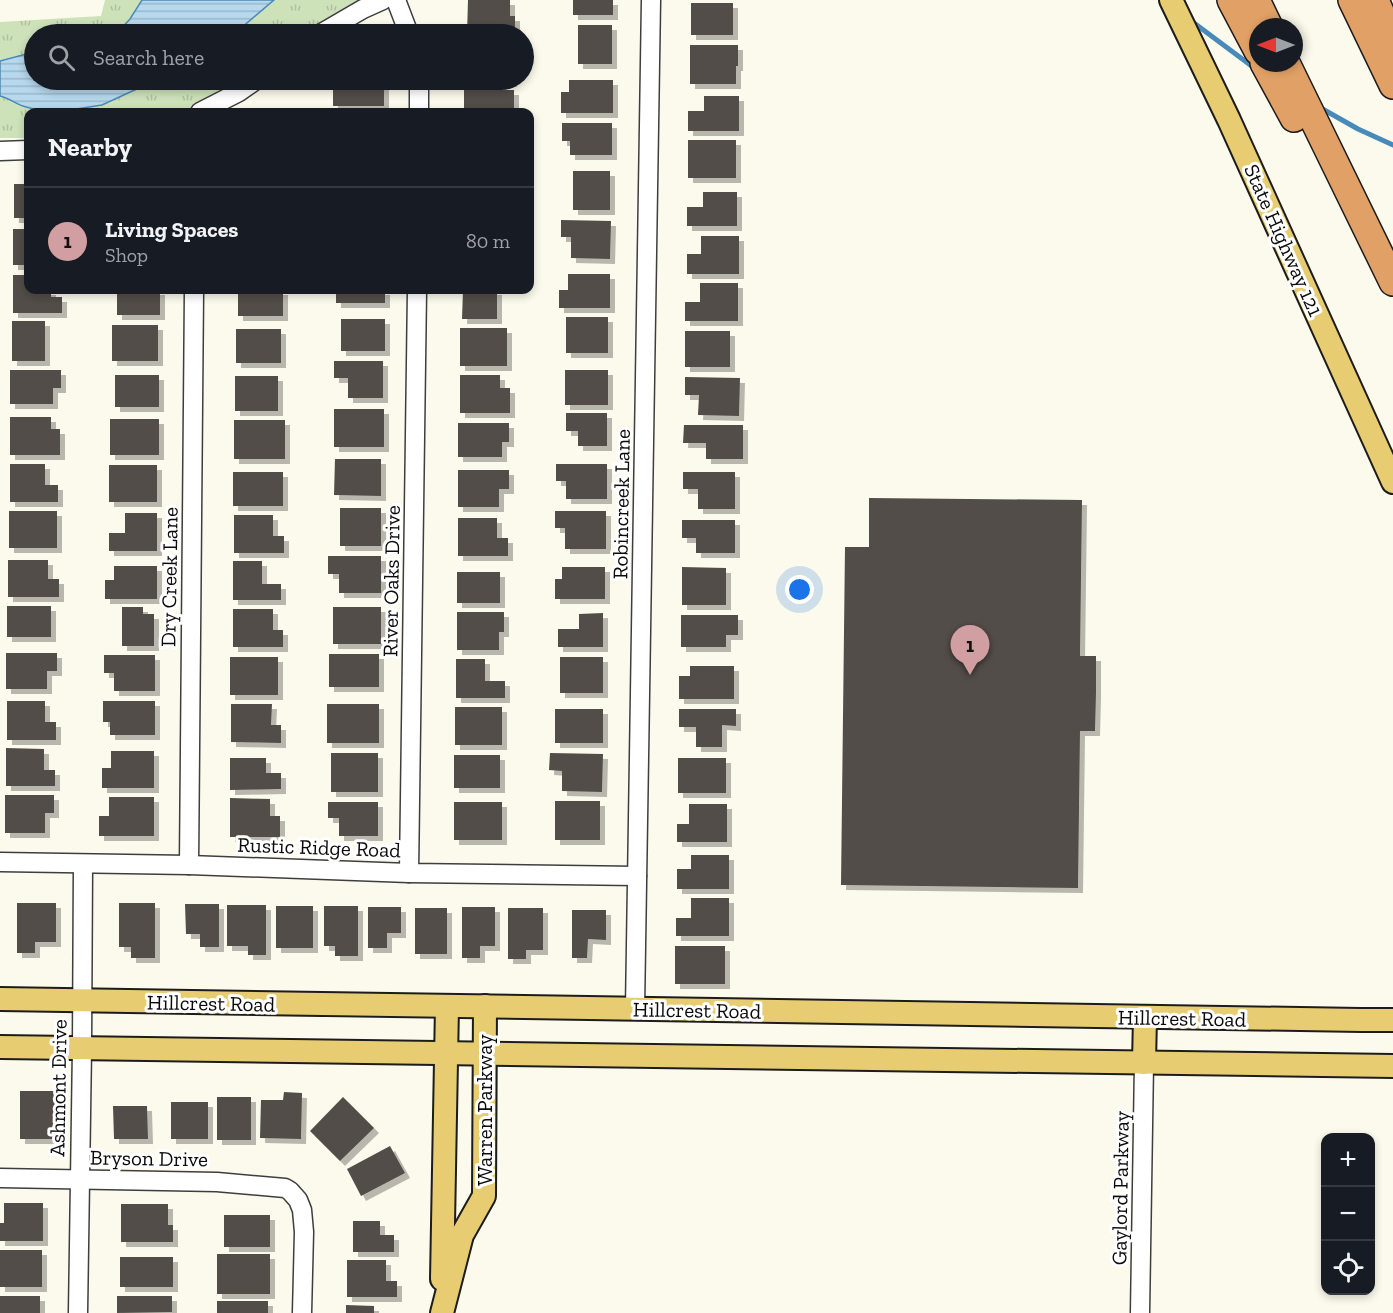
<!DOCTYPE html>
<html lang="en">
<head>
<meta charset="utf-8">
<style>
  :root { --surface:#171b24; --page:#20242c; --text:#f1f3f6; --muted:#9ea1a6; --line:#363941; --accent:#d19ea1 }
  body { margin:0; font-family:"Zilla Slab",serif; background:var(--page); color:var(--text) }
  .controls { position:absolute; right:18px; bottom:18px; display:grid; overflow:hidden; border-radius:12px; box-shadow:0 3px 9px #0003 }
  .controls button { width:54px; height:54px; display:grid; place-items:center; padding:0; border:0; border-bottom:2px solid var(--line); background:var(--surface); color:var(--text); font:30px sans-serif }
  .compass { position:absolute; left:1249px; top:18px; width:54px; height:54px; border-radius:50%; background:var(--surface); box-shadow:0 3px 9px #0003; rotate:270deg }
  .you { position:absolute; left:800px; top:590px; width:21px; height:21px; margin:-15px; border:4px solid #fff; border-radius:50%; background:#1a73e8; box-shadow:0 0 0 9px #1a73e833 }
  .badge { display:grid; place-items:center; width:39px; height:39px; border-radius:50%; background:var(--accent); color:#111; font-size:20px; font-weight:700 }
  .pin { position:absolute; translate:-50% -50px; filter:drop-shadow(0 2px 3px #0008) }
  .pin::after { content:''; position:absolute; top:32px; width:21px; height:18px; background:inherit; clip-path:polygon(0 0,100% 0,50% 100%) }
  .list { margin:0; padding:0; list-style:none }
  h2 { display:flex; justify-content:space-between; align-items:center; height:78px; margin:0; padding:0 24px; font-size:26px }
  h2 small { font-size:20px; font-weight:400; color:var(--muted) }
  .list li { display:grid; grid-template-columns:39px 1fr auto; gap:18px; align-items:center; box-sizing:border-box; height:108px; padding:0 24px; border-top:2px solid var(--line) }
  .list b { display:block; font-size:22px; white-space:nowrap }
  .list p { margin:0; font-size:20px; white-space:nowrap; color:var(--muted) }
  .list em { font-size:20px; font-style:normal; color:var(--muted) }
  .icon { flex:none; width:33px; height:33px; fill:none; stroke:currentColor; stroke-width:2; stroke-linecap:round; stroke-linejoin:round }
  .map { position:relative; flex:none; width:1393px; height:1313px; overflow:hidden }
  .search { position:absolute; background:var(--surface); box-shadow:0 3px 9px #0003; left:24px; top:24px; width:510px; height:66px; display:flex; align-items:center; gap:15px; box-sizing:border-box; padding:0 21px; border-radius:33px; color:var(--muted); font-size:22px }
  .panel { position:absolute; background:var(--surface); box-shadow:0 3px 9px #0003; left:24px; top:108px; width:510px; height:186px; border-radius:12px }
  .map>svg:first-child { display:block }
  .park { fill:url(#park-tufts) }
  .water { fill:url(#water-rules); stroke:#488bbb; stroke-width:1.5 }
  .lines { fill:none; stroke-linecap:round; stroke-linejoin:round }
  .stream { stroke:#488bbb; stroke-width:5 }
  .building { fill:#524d49; filter:url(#shadow) }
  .minor-casing { stroke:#3e3e3e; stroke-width:21 }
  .major-casing { stroke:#1c1c1c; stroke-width:26 }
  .highway-casing { stroke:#1c1c1c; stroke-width:30 }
  .minor { stroke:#fff; stroke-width:18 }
  .major { stroke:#e7cc72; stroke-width:22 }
  .highway { stroke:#e1a065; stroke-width:27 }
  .labels { text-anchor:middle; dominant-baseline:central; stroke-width:6; stroke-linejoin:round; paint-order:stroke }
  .street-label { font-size:21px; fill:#0b0b0b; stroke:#fff }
</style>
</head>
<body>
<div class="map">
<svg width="1393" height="1313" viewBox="0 0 1393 1313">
  <defs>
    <pattern id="park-tufts" width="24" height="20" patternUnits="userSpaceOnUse" patternTransform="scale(1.5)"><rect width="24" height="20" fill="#cee2ba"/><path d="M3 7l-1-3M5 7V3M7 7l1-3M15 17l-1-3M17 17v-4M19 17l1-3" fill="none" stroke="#b0c19f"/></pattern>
    <pattern id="water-rules" width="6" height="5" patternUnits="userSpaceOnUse" patternTransform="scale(1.5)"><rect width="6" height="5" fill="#b7d8ed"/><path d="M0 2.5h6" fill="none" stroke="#9cb8ca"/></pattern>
    <filter id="shadow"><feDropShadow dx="5" dy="5" stdDeviation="0" flood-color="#0004"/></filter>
  </defs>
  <rect width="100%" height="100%" fill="#fcfaec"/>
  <polygon class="park" points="105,0 362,0 301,34 34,34 34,80 240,80 199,106 183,112 28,112 28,138 0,138 0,22 101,16"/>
  <g class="water">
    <polygon points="142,0 274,0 234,34 116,34 130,19"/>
    <path d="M34,52V80H151L139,88L102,105L57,112C46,113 33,109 23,106C15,103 8,98 0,96V61Z"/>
  </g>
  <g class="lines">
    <g class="stream">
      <polyline points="1190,20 1257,70"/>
      <polyline points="1319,107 1358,129 1393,145"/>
    </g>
  </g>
  <g class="building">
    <polygon points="468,0 510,0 510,16 515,16 515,34 467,34"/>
    <rect x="573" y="0" width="40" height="15"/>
    <rect x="691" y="3" width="42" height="32"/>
    <rect x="578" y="25" width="34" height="39"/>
    <polygon points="690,45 738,45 738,66 736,66 736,84 690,84"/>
    <polygon points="342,80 384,80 384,106 333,106 333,86 342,86"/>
    <rect x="463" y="80" width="49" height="2"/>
    <polygon points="569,80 613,80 613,113 561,113 561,92 569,92"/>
    <rect x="464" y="90" width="50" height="22"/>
    <polygon points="704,96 739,96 739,131 688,131 688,111 704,111"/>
    <polygon points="562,123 612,123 612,155 570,155 570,141 562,141"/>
    <rect x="688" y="140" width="48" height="38"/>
    <rect x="573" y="171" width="37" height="39"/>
    <rect x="14" y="184" width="14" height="34"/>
    <polygon points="703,192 737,192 737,226 687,226 687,207 703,207"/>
    <polygon points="561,220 611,221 610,259 571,258 571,237 561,237"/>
    <rect x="13" y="229" width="15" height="36"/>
    <polygon points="701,236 739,236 739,274 687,274 687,254 701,254"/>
    <polygon points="568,274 610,274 610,308 559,308 559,290 568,290"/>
    <polygon points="13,275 28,275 28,290 51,290 51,297 62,297 62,313 13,313"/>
    <polygon points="700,283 738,283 738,321 685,321 685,302 700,302"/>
    <rect x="117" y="290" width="43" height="25"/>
    <rect x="238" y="290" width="45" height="26"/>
    <rect x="336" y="290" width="49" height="13"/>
    <polygon points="463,290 497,290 497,319 462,319"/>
    <rect x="566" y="317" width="42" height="36"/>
    <rect x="341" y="319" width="44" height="32"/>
    <rect x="12" y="321" width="33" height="40"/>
    <rect x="112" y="325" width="46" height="36"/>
    <rect x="460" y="328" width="47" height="38"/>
    <rect x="236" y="329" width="45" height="34"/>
    <rect x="685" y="331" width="45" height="36"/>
    <polygon points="334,361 383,361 383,398 348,398 348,378 334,378"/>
    <polygon points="10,370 61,370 61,388 53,388 53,404 10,404"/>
    <rect x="565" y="370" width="43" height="35"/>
    <rect x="115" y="375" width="44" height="32"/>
    <polygon points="460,375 500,375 500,388 510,388 510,413 460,413"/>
    <rect x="235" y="376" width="43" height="35"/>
    <polygon points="685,377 740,378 739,416 698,415 699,395 685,395"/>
    <rect x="334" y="409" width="50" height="38"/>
    <polygon points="566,413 607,413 607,446 578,446 578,431 566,431"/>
    <polygon points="10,417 51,417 51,429 60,429 60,455 10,455"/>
    <rect x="110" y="419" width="49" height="36"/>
    <rect x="234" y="420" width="51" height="39"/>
    <polygon points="458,423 509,423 509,442 502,442 502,457 458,457"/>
    <polygon points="684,425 743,425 743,459 706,459 706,443 683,443"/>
    <polygon points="335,459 381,459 381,496 334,495"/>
    <polygon points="10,464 45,464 45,485 58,485 58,502 10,502"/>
    <polygon points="556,464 607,464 607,499 566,499 566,481 556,481"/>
    <rect x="109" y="465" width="48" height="37"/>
    <polygon points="458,470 509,470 509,489 499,489 499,507 458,507"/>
    <rect x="233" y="472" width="50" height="34"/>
    <polygon points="683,472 735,472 735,509 698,509 698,489 683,489"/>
    <polygon points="869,498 1082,500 1080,656 1096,656 1096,693 1095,731 1080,731 1078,888 841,885 845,547 869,547"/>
    <rect x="340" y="508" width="41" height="38"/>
    <rect x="9" y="511" width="48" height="37"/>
    <polygon points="555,511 606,511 606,549 565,549 565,528 555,528"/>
    <polygon points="125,513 157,513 157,551 109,551 109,533 125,533"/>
    <polygon points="234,515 273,515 273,536 284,536 284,553 234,553"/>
    <polygon points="458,518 497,518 497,538 508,538 508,556 458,556"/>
    <polygon points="682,520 735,520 735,553 696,553 696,538 682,538"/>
    <polygon points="328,556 381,556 381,593 339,593 339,574 328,574"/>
    <polygon points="8,560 48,560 48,579 59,579 59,597 8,597"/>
    <polygon points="233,561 262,561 262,584 281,584 281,600 233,600"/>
    <polygon points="114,566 157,566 157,599 105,599 105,580 114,580"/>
    <polygon points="562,567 605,567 605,599 555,599 555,579 562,579"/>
    <polygon points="682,567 726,568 726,605 682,605"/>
    <rect x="457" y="572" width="43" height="31"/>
    <rect x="7" y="606" width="44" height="31"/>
    <polygon points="122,607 143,607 143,614 154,614 154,646 122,646"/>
    <rect x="333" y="607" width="48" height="37"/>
    <polygon points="233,609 273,609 273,630 283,630 283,647 233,647"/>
    <polygon points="457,612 504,612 504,632 499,632 499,650 457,650"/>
    <polygon points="603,613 603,647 558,647 558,629 579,629 579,614"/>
    <polygon points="681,615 738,615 738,635 726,635 726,647 681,647"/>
    <polygon points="6,653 57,653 57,671 47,671 47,689 6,689"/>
    <rect x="329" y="654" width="50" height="33"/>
    <polygon points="104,655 155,655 155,691 114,691 114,673 104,673"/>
    <rect x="230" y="657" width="48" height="38"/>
    <rect x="560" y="657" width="43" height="36"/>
    <polygon points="456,659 485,659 485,681 505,681 505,698 456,698"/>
    <polygon points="690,666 734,666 734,699 679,699 679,676 690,676"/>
    <polygon points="7,701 45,701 45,722 56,722 56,740 7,740"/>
    <polygon points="103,701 155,701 155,735 110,735 110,722 103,722"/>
    <polygon points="231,704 272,704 271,725 281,725 281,743 231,742"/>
    <rect x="327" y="704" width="52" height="39"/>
    <rect x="455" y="707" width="47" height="38"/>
    <rect x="555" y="709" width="48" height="34"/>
    <polygon points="679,709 736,709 736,726 722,725 722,747 696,747 696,727 679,727"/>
    <polygon points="6,748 44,749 44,770 55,770 55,786 6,786"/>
    <polygon points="111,751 154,751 154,788 102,788 102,768 111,768"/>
    <rect x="331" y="753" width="47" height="39"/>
    <polygon points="550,753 603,754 602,792 562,791 562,771 549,770"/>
    <rect x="454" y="755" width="46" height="33"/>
    <polygon points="230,758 266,758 266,773 281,773 281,789 230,790"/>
    <rect x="678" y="758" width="48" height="35"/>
    <polygon points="5,795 54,795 54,813 45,813 45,833 5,833"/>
    <polygon points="109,797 154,797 154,836 99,836 99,816 109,816"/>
    <polygon points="230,798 270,799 270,816 280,816 280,837 230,837"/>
    <rect x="555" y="801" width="45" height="39"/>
    <polygon points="328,802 378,802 378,836 339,836 339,818 328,818"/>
    <rect x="454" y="802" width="48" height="38"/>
    <polygon points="689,804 727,804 727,842 677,842 677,824 689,824"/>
    <polygon points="691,855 729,855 729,889 677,889 677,869 691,869"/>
    <polygon points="691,898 729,898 729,936 676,936 676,918 691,918"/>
    <polygon points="17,903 56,903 56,942 35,942 35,953 17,953"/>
    <polygon points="119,903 155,903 155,958 131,958 131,947 119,947"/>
    <polygon points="185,904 219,904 219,947 200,947 200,934 186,934"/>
    <polygon points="227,905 266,905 266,955 248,955 248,946 227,946"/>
    <rect x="276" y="906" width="37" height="42"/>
    <polygon points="324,906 358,906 358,956 335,956 335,946 324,946"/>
    <polygon points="368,907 401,907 401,933 387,933 387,948 368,948"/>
    <polygon points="462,907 495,907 495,946 480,946 480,958 462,958"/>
    <rect x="415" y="908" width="32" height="46"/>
    <polygon points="508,908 543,908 543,950 526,950 526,959 508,959"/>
    <polygon points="572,910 606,910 606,940 588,939 587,958 572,958"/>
    <rect x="675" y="946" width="50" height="38"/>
    <rect x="20" y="1091" width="35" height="48"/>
    <polygon points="284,1092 302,1093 301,1139 260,1138 261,1100 283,1100"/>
    <rect x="217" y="1097" width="34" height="43"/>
    <polygon points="343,1097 374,1128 340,1161 310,1131"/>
    <rect x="171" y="1102" width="37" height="37"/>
    <polygon points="113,1106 147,1106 148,1139 114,1139"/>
    <polygon points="390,1146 405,1173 361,1196 347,1169"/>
    <polygon points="4,1203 43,1203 43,1241 0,1241 0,1223 4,1223"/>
    <polygon points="121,1204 168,1204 168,1225 173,1225 173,1242 121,1242"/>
    <rect x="224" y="1215" width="46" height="32"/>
    <polygon points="353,1221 380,1221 380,1235 394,1235 394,1252 353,1252"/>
    <rect x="0" y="1250" width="42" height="37"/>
    <rect x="217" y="1254" width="53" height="40"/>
    <rect x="120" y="1257" width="53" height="30"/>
    <polygon points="347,1260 386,1260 386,1281 397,1281 397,1297 347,1297"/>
    <rect x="0" y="1296" width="40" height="17"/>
    <polygon points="117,1296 172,1296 172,1312 117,1313"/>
    <rect x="217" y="1301" width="51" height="12"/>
    <polygon points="346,1305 374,1306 374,1313 346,1313"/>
  </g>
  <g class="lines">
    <g class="minor-casing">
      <g id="minor">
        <polyline points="396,0 409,34"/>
        <polyline points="320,34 363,9 383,0"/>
        <polyline points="200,112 239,92 256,80"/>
        <polyline points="419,112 419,80"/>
        <polyline points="0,151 28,150"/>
        <polyline points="0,862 189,865 409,873 637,876"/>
        <polyline points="189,865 194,290"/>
        <polyline points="409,873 417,290"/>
        <polyline points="635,1009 651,0"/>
        <polyline points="0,1178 217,1182 285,1188 290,1191 298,1200 302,1210 304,1232 302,1313"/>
        <polyline points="78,1313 82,1048 83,864"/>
        <polyline points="1140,1313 1144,1063"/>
      </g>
    </g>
    <g class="major-casing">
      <g id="major">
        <polyline points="1171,0 1229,120 1393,482"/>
        <polyline points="0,999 1361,1020 1393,1020"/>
        <polyline points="0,1047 1393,1066"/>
        <polyline points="1144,1063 1145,1017"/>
        <polyline points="442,1279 447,1006"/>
        <polyline points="442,1313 462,1235 484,1196 485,1006"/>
      </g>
    </g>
    <g class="highway-casing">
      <g id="highway">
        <polyline points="1231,0 1258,51"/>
        <polyline points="1256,0 1269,27"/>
        <polyline points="1352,0 1393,85"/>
        <polyline points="1375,0 1393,42"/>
        <polyline points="1264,63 1294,118"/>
        <polyline points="1286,63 1393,282"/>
      </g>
    </g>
    <use href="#minor" class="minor"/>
    <use href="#major" class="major"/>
    <use href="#highway" class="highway"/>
  </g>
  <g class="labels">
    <g class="street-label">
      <text transform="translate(1284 240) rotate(66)">State Highway 121</text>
      <text transform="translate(621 504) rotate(-89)">Robincreek Lane</text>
      <text transform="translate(169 577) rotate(-89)">Dry Creek Lane</text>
      <text transform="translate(391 581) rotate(-89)">River Oaks Drive</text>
      <text transform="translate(319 847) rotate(2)">Rustic Ridge Road</text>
      <text transform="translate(211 1003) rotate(1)">Hillcrest Road</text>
      <text transform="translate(697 1010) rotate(1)">Hillcrest Road</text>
      <text transform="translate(1182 1018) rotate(1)">Hillcrest Road</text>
      <text transform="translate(58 1088) rotate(-89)">Ashmont Drive</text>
      <text transform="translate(484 1110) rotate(-90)">Warren Parkway</text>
      <text transform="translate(149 1158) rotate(1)">Bryson Drive</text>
      <text transform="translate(1120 1188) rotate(-89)">Gaylord Parkway</text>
    </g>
  </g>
</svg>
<div class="controls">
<button>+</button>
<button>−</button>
<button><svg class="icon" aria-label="locate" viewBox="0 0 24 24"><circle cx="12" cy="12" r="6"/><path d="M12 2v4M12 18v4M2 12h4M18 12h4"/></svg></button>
</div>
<svg class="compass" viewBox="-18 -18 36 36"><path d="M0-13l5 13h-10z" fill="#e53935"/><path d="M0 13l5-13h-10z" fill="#9ea1a6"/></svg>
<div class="you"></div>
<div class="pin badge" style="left:970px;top:675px">1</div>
<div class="search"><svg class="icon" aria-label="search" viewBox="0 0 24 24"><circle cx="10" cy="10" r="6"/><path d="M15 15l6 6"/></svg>Search here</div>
<section class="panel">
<h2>Nearby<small></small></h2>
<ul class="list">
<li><span class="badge">1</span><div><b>Living Spaces</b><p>Shop</p></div><em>80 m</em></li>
</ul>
</section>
</div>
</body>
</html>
